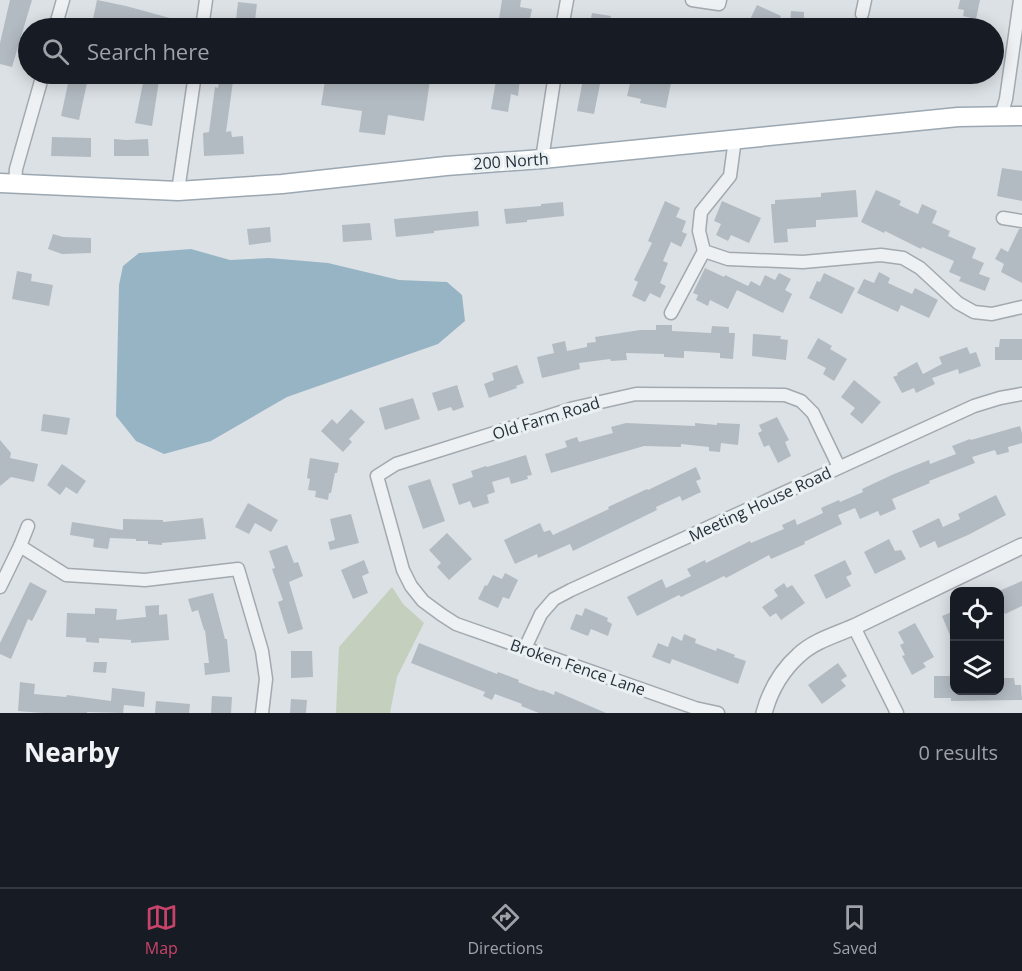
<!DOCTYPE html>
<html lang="en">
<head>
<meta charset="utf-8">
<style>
  :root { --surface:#171b24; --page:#242831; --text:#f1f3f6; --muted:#9ea1a6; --line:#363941; --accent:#c8436a }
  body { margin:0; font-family:"Open Sans",sans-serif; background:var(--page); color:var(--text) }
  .controls { position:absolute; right:18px; bottom:18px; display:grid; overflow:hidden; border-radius:12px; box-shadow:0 3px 15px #0003 }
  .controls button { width:54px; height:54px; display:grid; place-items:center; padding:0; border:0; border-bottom:2px solid var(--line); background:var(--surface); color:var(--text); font:30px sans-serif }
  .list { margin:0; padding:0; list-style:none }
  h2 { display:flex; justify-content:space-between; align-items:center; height:78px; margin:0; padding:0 24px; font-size:26px }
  h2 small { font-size:20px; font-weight:400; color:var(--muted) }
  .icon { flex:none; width:33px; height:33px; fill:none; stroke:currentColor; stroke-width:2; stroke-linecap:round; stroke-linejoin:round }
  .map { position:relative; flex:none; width:1022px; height:713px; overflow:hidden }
  .search { position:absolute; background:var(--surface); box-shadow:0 3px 15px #0003; left:18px; right:18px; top:18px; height:66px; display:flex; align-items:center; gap:15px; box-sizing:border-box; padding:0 21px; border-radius:33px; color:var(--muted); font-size:22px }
  .sheet { height:174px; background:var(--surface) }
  nav { display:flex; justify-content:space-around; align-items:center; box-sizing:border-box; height:84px; border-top:2px solid var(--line); background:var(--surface); font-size:16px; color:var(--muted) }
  nav a { display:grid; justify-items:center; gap:3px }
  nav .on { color:var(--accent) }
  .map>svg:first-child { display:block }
  .green { fill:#c4cfbd }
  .water { fill:#97b4c5 }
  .building { fill:#b3bbc2 }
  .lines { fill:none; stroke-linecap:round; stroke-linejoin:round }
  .minor-casing { stroke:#a2a9af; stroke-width:15 }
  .tertiary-casing { stroke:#a2a9af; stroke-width:18 }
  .primary-casing { stroke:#9ba7b1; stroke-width:21 }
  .minor { stroke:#eef1f4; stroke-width:12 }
  .tertiary { stroke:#eef1f4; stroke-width:15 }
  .primary { stroke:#fff; stroke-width:18 }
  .labels { text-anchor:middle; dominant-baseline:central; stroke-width:6; stroke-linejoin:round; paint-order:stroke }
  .street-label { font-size:16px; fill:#26313b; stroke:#ebf0f3 }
</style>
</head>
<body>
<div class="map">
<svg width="1022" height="713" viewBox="0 0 1022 713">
  <rect width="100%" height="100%" fill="#dce1e5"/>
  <polygon class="green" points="392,587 403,604 424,623 397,677 390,713 336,713 339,647"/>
  <polygon class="water" points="191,249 230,260 269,258 328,263 399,280 447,282 462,295 465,321 438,344 287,397 211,441 164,454 136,441 116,416 119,285 123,266 139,253"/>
  <g class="building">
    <polygon points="10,0 32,0 12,67 0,64 0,43"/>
    <polygon points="97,0 126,6 177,20 174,28 136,28 93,19"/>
    <polygon points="502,0 521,0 520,7 532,9 529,24 499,19"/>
    <polygon points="960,0 980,0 976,19 963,16 964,10 958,9"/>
    <polygon points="238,2 257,4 254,28 235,28"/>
    <polygon points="757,5 781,16 775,28 746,28"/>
    <polygon points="791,11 804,12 804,28 790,28"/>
    <polygon points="592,13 611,16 608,28 589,28"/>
    <polygon points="141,74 160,74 152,126 135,123 143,83 140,83"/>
    <polygon points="220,74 234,74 226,132 231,131 232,137 243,136 244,154 204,156 203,133 209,132 215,87 218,88"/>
    <polygon points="346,74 431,74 424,121 388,115 385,135 359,132 362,111 321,105 325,81 345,84"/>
    <polygon points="584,74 602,74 594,114 577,111"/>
    <polygon points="497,75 520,79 518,96 511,94 508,112 491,109"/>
    <polygon points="632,75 653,79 654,75 672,78 666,108 640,103 641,99 627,96"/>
    <polygon points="69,79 87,83 79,120 61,116"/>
    <polygon points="52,137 91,138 91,157 51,156"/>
    <polygon points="114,139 126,140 148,139 149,156 114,156"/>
    <polygon points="1002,168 1022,171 1022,201 997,196"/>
    <polygon points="856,190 858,217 816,220 816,227 787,229 788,242 774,243 771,204 775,204 775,200 821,197 821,193"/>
    <polygon points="876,190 901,201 899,205 918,214 922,204 937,211 932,223 950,231 948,236 976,248 972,258 984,263 979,274 990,278 985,291 959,281 961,277 949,272 954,261 922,247 921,249 885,231 884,233 861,222"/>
    <polygon points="665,201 680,208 676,217 686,221 682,232 687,234 681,247 671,242 663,261 668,263 660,283 666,286 660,298 650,293 645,302 632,296 638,282 634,280 652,243 648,241"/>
    <polygon points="722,201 761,218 749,243 731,235 728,241 716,235 721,224 714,221"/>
    <polygon points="563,202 564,216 527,220 527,222 506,224 504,209 541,206 541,204"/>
    <polygon points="478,211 479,226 434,231 434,233 396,237 394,219"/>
    <polygon points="370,223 372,240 343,242 342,225"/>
    <polygon points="270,227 271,242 249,245 247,229"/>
    <polygon points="1019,229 1022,229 1022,283 1001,272 1004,264 995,259 1001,248 1008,252"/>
    <polygon points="53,234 63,237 91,238 91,253 62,254 48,249"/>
    <polygon points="705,268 724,277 725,275 748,286 751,281 760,286 765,275 775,280 779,273 791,279 785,290 792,294 783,313 737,290 728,309 710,300 708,306 696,300 698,295 693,293"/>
    <polygon points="17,271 32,274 31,281 53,285 49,306 12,299"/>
    <polygon points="879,272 890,278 888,283 912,294 915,288 938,300 929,318 901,305 898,312 857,293 864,279 874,283"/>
    <polygon points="824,273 855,288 842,314 809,298 817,281 820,282"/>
    <polygon points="656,325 672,325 672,331 711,333 712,326 729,327 729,333 735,333 733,359 720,358 720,353 684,351 684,358 664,357 664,354 626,353 627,360 611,361 610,359 579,363 580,369 542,378 537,357 554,353 552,344 565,341 567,351 587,347 587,343 596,342 595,337 640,330 656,330"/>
    <polygon points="753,334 781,336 780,339 788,340 786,360 752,356"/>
    <polygon points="818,338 832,346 830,349 847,359 834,381 823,374 826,368 807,358"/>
    <polygon points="1000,339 1022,339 1022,360 995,360 995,347 999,347"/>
    <polygon points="967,347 970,354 976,352 981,366 959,374 958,369 932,378 935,384 916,393 914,388 902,393 893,377 898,375 897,373 917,362 923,374 942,364 939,357"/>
    <polygon points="517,365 524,383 516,386 517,388 489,398 484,384 494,380 492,373"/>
    <polygon points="854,380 881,402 862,424 850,414 855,408 841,397"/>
    <polygon points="457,385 464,407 453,411 451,407 438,411 432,393"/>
    <polygon points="413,398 420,419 385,430 379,408"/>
    <polygon points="351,409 365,422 349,439 352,442 343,452 321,431 332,419 337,424"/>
    <polygon points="43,414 70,418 67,435 41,431"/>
    <polygon points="777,417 789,440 785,442 791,456 778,463 769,445 764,447 758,433 762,431 759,425"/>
    <polygon points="626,423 695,426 695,423 717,425 717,423 740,424 738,445 721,443 720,452 709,451 709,447 681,444 681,447 644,446 551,473 545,454 567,447 565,441 577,437 579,442 613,433 611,427"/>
    <polygon points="1020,426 1022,433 1022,443 1008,447 1009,452 997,455 995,450 972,457 975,463 929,481 930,483 892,499 896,509 880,516 878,511 860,519 855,508 838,515 842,524 804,542 805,544 771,559 769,555 726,578 724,576 681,597 679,595 637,616 627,597 662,579 666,588 691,576 687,569 705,560 706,563 750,541 751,543 784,529 782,525 795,519 797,525 823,513 821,508 839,500 840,502 863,492 862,489 894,474 929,460 930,464 956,454 952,446 970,439 971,440"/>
    <polygon points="0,440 11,453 10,458 38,464 34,482 11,477 0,486"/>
    <polygon points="526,455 532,475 527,476 528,479 511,484 509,477 492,482 495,492 487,495 489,503 473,508 470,501 459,505 452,484 473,477 471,471 486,466 487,467"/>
    <polygon points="310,458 339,463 337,473 335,473 331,493 329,493 328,500 315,497 316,491 308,490 310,479 307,478"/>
    <polygon points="62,464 86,481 77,494 66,487 60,495 47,485"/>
    <polygon points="696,467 701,479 696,481 701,492 682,501 680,496 656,507 657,510 573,551 570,544 538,558 537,554 515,564 504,540 540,523 544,532 550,530 553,535 609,509 608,507 647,489 648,490"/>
    <polygon points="430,479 445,521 423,529 408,486"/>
    <polygon points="996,495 1006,515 968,535 938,548 935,541 920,548 912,531 939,518 943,527 960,519 958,514"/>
    <polygon points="248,503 278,520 271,532 255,523 249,534 235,527"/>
    <polygon points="351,514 359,543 330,550 328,542 335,540 330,519"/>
    <polygon points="203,518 206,539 162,543 162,545 148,544 148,541 136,541 136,539 110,538 108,549 93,547 94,539 70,535 72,522 123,530 123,519 163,520 163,522"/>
    <polygon points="447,533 472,559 449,580 437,567 441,563 429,550"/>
    <polygon points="889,539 895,551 901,550 906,559 875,574 864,552"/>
    <polygon points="287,545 294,563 298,562 303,576 289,582 303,629 288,634 278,602 283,600 272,569 275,568 269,551"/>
    <polygon points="364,560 369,573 362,576 368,593 353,599 341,570"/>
    <polygon points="845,560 852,574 846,577 851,586 826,599 814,575"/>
    <polygon points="505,573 518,580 509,599 503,597 498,608 478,599 485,585 487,586 493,575 502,579"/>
    <polygon points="1022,581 1022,606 1005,614 999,601 999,591"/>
    <polygon points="30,582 47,591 32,621 28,619 11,659 0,654 0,643"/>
    <polygon points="784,583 787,588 792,585 805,603 781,620 776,613 770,617 762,607 778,596 774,590"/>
    <polygon points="213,593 225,639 227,639 230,672 205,675 204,663 209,663 205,630 204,630 198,610 192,612 188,599"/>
    <polygon points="159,605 159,615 167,614 169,640 131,643 131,640 99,638 99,643 86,642 86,638 66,637 67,613 95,614 95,608 117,609 116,620 146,617 145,606"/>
    <polygon points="585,608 608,618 607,621 612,624 608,636 591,629 588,636 570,629 576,614 582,616"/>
    <polygon points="954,611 954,645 942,616"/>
    <polygon points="915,623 934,657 923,663 926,667 912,675 902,656 905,655 900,645 904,643 898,632"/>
    <polygon points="684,634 696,639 695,643 716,651 717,648 735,655 734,657 746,661 738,684 672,659 670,664 652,657 658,643 668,647 672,636 682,641"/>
    <polygon points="419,643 497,674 498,672 519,680 518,682 541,691 542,690 554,695 555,691 606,713 539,713 521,706 522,704 495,694 492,700 483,696 485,692 411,663"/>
    <polygon points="291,651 312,651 313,677 291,678"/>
    <polygon points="94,662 107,662 106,673 93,672"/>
    <polygon points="838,663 847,676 841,680 846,686 822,704 808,685"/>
    <polygon points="934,676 954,676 954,690 999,690 999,678 1014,678 1015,685 1021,685 1022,700 951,701 951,698 934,698"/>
    <polygon points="20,682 35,684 34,694 66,697 67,695 111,701 112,688 145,692 144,707 124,705 123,713 87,712 87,713 43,713 18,711"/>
    <polygon points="212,696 232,697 231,713 211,713"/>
    <polygon points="291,699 307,700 306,713 290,713"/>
    <polygon points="156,701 190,704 189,713 155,713"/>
  </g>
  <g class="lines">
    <g class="minor-casing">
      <g id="minor">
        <polyline points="692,0 719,4 720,0"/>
        <polyline points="862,14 865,0"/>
        <polyline points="55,28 63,0"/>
        <polyline points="202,28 206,0"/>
        <polyline points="562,28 567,0"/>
        <polyline points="1001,116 1006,99 1020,0"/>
        <polyline points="735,139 730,176 701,212 699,231 704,251 728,259 803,262 881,255 903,258 920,268 958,303 974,312 992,314 1022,307"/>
        <polyline points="542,159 555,74"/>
        <polyline points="15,185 16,169 43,74"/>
        <polyline points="178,191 195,74"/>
        <polyline points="1003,218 1022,221"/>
        <polyline points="671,313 704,251"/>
        <polyline points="20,546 66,575 145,580 238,569 262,651 266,679 262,713"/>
        <polyline points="0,587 20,546 28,526"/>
        <polyline points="854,627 897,713"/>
        <polyline points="525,648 541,614 554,599 571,590 974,406 1000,398 1022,394"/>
        <polyline points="718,713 695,708 456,624 442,615 423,601 411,586 403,570 377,476 396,464 574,408 636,394 785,395 801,401 813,413 839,467"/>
      </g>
    </g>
    <g class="tertiary-casing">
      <path id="tertiary" d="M764,713C770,691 781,671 799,655C816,639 840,634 860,624C914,598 968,572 1022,546"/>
    </g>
    <g class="primary-casing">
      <polyline id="primary" points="0,183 178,191 282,184 446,166 542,159 958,117 1022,116"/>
    </g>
    <use href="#minor" class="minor"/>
    <use href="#tertiary" class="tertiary"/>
    <use href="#primary" class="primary"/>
  </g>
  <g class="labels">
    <g class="street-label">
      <text transform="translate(511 161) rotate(-4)">200 North</text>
      <text transform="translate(546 418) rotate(-17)">Old Farm Road</text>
      <text transform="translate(760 504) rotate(-25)">Meeting House Road</text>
      <text transform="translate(578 667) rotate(19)">Broken Fence Lane</text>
    </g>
  </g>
</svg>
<div class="controls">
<button><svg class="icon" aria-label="locate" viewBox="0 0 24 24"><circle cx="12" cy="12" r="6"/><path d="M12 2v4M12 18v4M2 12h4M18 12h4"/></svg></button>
<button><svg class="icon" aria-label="layers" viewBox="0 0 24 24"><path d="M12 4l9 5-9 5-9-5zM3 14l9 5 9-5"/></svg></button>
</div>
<div class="search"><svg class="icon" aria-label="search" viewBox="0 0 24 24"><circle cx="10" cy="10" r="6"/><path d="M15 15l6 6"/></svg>Search here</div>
</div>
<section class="sheet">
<h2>Nearby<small>0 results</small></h2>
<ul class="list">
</ul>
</section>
<nav>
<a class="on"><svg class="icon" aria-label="map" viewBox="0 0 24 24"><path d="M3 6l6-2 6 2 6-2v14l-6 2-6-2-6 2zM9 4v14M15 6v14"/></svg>Map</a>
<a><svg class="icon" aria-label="directions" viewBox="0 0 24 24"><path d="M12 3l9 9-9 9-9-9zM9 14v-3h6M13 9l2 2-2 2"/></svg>Directions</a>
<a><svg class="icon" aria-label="saved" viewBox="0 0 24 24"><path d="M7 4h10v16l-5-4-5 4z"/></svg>Saved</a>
</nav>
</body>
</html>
